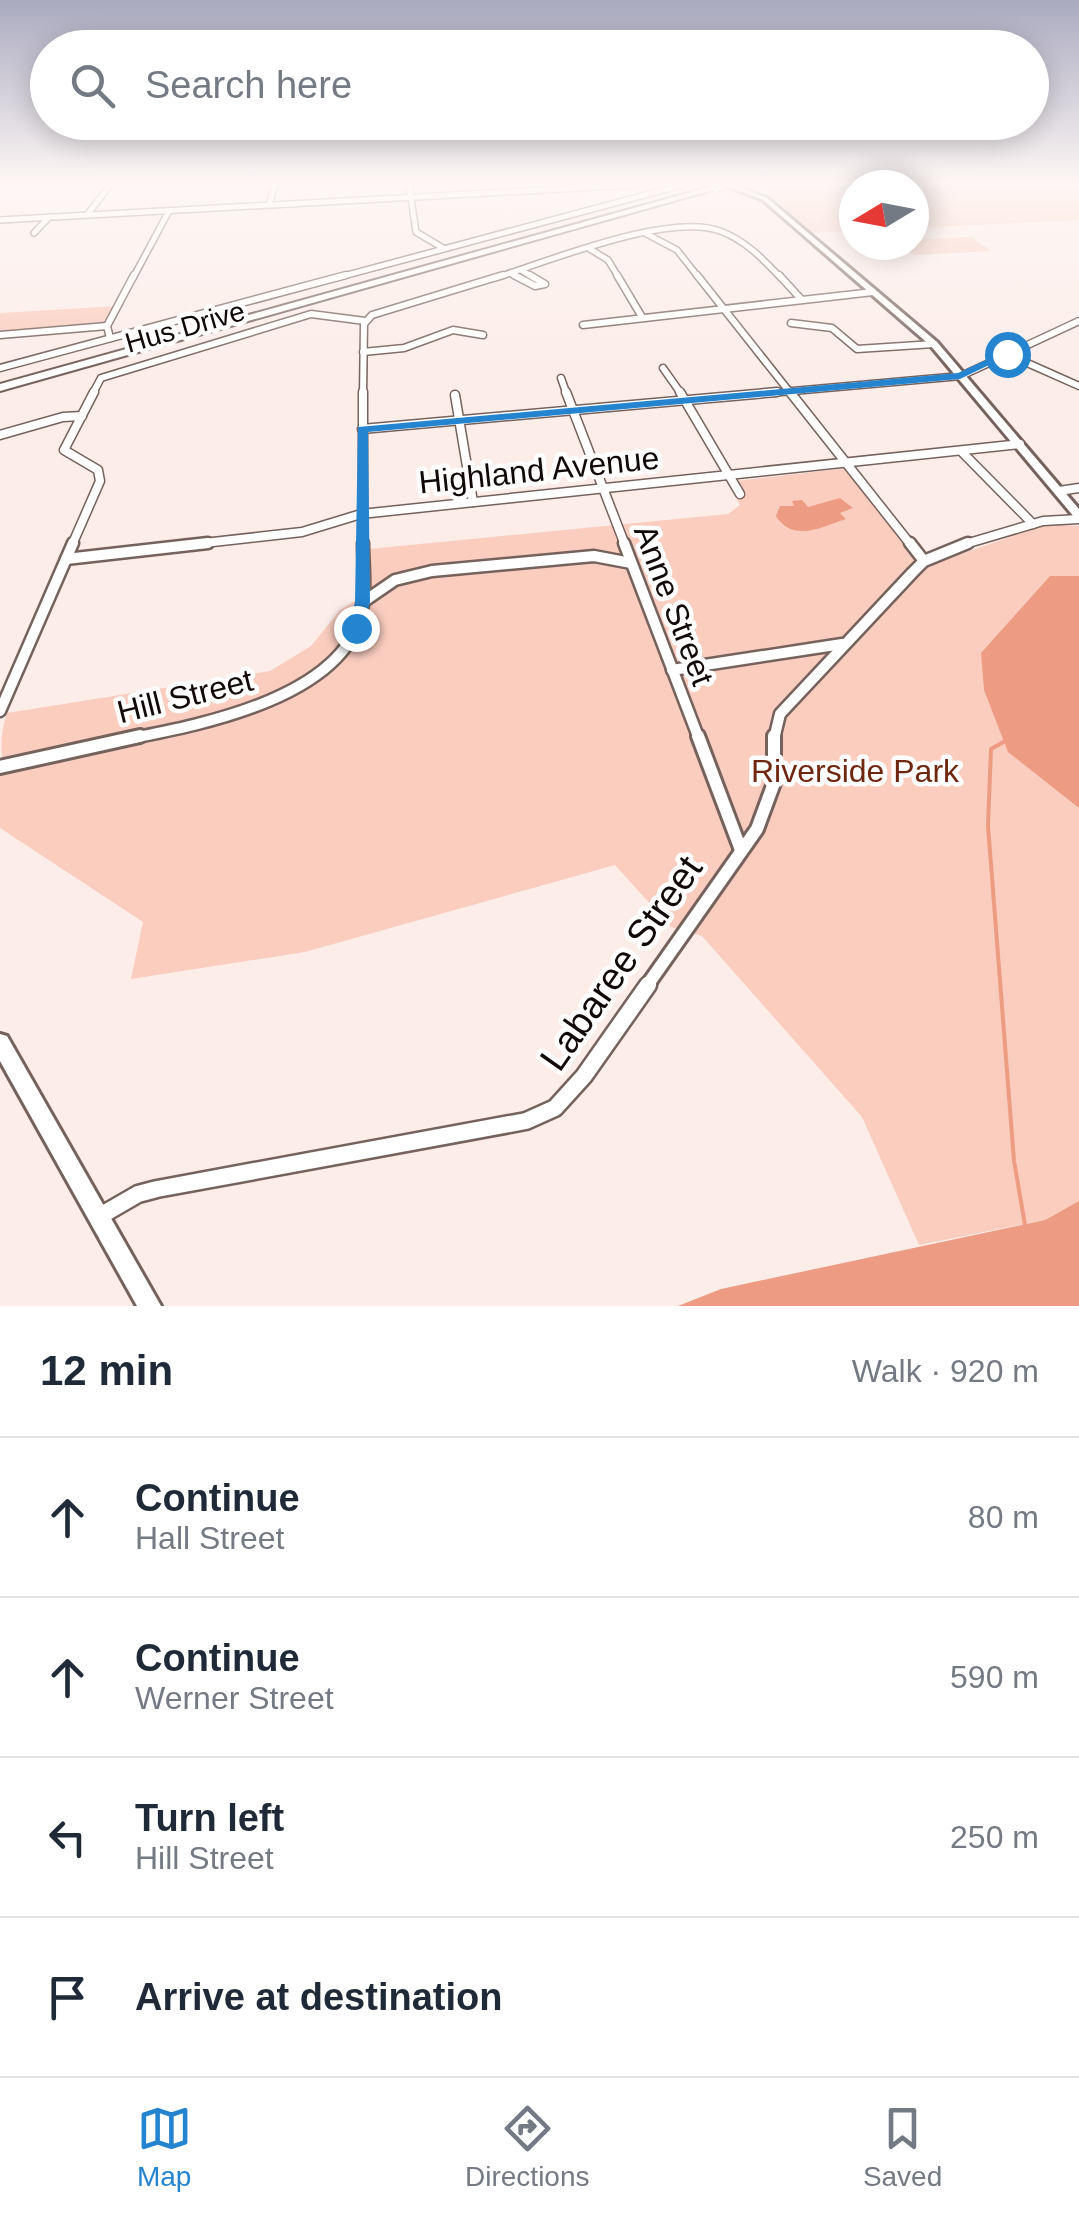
<!DOCTYPE html>
<html lang="en">
<head>
<meta charset="utf-8">
<style>
  :root { --surface:#fff; --page:#f6f6f7; --text:#1f2937; --muted:#747a83; --line:#e0e1e3; --accent:#2484d0 }
  body { margin:0; font-family:Arial,sans-serif; background:var(--page); color:var(--text) }
  .compass { position:absolute; left:839px; top:170px; width:90px; height:90px; border-radius:50%; background:var(--surface); box-shadow:0 5px 25px #0003; rotate:260deg }
  .stop { position:absolute; width:30px; height:30px; margin:-22px; border:8px solid #2484d0; border-radius:50%; background:#fff }
  .stop.end { background:#2484d0; border-color:#fff; box-shadow:0 2px 10px #0008 }
  .list { margin:0; padding:0; list-style:none }
  h2 { display:flex; justify-content:space-between; align-items:center; height:130px; margin:0; padding:0 40px; font-size:42px }
  h2 small { font-size:32px; font-weight:400; color:var(--muted) }
  .list li { display:grid; grid-template-columns:65px 1fr auto; gap:30px; align-items:center; box-sizing:border-box; height:160px; padding:0 40px; border-top:2px solid var(--line) }
  .list b { display:block; font-size:38px; white-space:nowrap }
  .list p { margin:0; font-size:32px; white-space:nowrap; color:var(--muted) }
  .list em { font-size:32px; font-style:normal; color:var(--muted) }
  .icon { flex:none; width:55px; height:55px; fill:none; stroke:currentColor; stroke-width:2; stroke-linecap:round; stroke-linejoin:round }
  .map { position:relative; flex:none; width:1079px; height:1306px; overflow:hidden }
  .search { position:absolute; background:var(--surface); box-shadow:0 5px 25px #0003; left:30px; right:30px; top:30px; height:110px; display:flex; align-items:center; gap:25px; box-sizing:border-box; padding:0 35px; border-radius:55px; color:var(--muted); font-size:38px }
  .sheet { height:770px; background:var(--surface) }
  nav { display:flex; justify-content:space-around; align-items:center; box-sizing:border-box; height:140px; border-top:2px solid var(--line); background:var(--surface); font-size:28px; color:var(--muted) }
  nav a { display:grid; justify-items:center; gap:5px }
  nav .on { color:var(--accent) }
  .map>svg:first-child { display:block }
  .green { fill:#facdbf }
  .water { fill:#ed9c83 }
  .lines { fill:none; stroke-linecap:round; stroke-linejoin:round }
  .stream { stroke:#ed9c83; stroke-width:4 }
  .minor-far5-casing { stroke:#76625c; stroke-width:8 }
  .minor-far4-casing { stroke:#76625c; stroke-width:9 }
  .minor-far3-casing { stroke:#76625c; stroke-width:11 }
  .minor-far2-casing { stroke:#76625c; stroke-width:15 }
  .minor-far1-casing { stroke:#76625c; stroke-width:18 }
  .minor-casing { stroke:#76625c; stroke-width:21 }
  .tertiary-casing { stroke:#76625c; stroke-width:6 }
  .trunk-casing { stroke:#76625c; stroke-width:4 }
  .minor-far5 { stroke:#fff; stroke-width:5 }
  .minor-far4 { stroke:#fff; stroke-width:6 }
  .minor-far3 { stroke:#fff; stroke-width:8 }
  .minor-far2 { stroke:#fff; stroke-width:10 }
  .minor-far1 { stroke:#fff; stroke-width:12 }
  .minor { stroke:#fff; stroke-width:16 }
  .tertiary { fill:#fff; fill-rule:evenodd }
  .trunk { fill:#fff; fill-rule:evenodd }
  .trunk-bridge-casing { stroke:#76625c; stroke-width:10; stroke-linecap:butt }
  .trunk-bridge { stroke:#fff; stroke-width:8 }
  .route { fill:#2484d0 }
  .labels { text-anchor:middle; dominant-baseline:central; stroke-width:9; stroke-linejoin:round; paint-order:stroke }
  .far-street-label { font-size:28px; fill:#100907; stroke:#fefefe }
  .street-label { font-size:32px; fill:#100907; stroke:#fefefe }
  .park-label { font-size:32px; fill:#6e260f; stroke:#fefefe }
  .near-street-label { font-size:38px; fill:#100907; stroke:#fefefe }
</style>
</head>
<body>
<div class="map">
<svg width="1079" height="1306" viewBox="0 0 1079 1306">
  <rect width="100%" height="100%" fill="#fcede9"/>
  <g class="green">
    <polygon points="760,185 854,185 854,231 809,233"/>
    <polygon points="914,185 1079,185 1079,220 914,228"/>
    <polygon points="971,237 991,251 914,255 901,245 914,245 914,240"/>
    <polygon points="118,306 104,323 0,331 0,313"/>
    <path d="M848,468L918,554L935,563L1048,524L1079,526V1201L1045,1220L919,1245L862,1117L702,936L671,927L615,865L305,952L131,979L143,922L0,828V774L5,771C0,751 0,733 7,713L270,671L311,646L340,610L360,598L370,582L369,549L728,514L740,505L728,482Z"/>
  </g>
  <g class="water">
    <path d="M840,498L853,508L840,513L846,519C822,527 793,543 776,516L780,506H794L792,501L802,500L808,507Z"/>
    <polygon points="1050,576 1079,576 1079,808 1008,752 984,690 981,653"/>
    <polygon points="1079,1201 1079,1306 678,1306 721,1289 1045,1220"/>
  </g>
  <g class="lines">
    <polyline class="stream" points="1007,740 991,749 988,826 1014,1161 1025,1225"/>
    <g class="minor-far5-casing">
      <g id="minor-far5">
        <polyline points="409,185 416,232 443,248"/>
        <polyline points="269,205 275,185"/>
        <polyline points="87,215 110,185"/>
        <polyline points="0,220 633,185"/>
        <polyline points="34,233 49,217"/>
        <polyline points="645,233 677,250 699,278"/>
        <polyline points="590,249 608,260 619,278"/>
        <polyline points="521,270 534,278"/>
        <polyline points="510,273 519,278"/>
        <polyline points="133,278 169,211"/>
        <polyline points="336,278 682,185"/>
        <path d="M495,278C549,261 669,212 720,231C745,240 763,259 781,278"/>
      </g>
    </g>
    <g class="minor-far4-casing">
      <g id="minor-far4">
        <polyline points="514,275 535,286 545,284 530,275"/>
        <polyline points="617,275 642,317"/>
        <polyline points="697,275 792,395"/>
        <polyline points="779,275 801,299"/>
        <polyline points="791,323 832,328 857,349 934,344"/>
        <polyline points="583,325 873,292"/>
        <polyline points="0,335 107,326"/>
        <polyline points="110,338 107,326 134,275"/>
        <polyline points="363,352 404,348 453,330 483,335"/>
        <polyline points="1007,354 1079,386"/>
        <polyline points="0,368 346,275"/>
        <polyline points="663,368 682,395"/>
        <polyline points="561,378 567,395"/>
        <polyline points="92,395 101,378 311,314 365,321"/>
        <polyline points="363,395 364,324 372,315 503,275"/>
        <polyline points="749,395 961,376 1079,321"/>
      </g>
    </g>
    <g class="minor-far3-casing">
      <g id="minor-far3">
        <polyline points="363,392 363,545"/>
        <polyline points="566,392 625,545"/>
        <polyline points="680,392 740,494"/>
        <polyline points="790,392 911,545"/>
        <polyline points="455,395 473,502"/>
        <polyline points="362,429 777,392"/>
        <polyline points="0,435 63,417 82,416"/>
        <polyline points="962,452 1033,524"/>
        <polyline points="1059,491 1079,488"/>
        <polyline points="72,545 100,481 98,470 64,450 94,392"/>
        <polyline points="186,545 302,532 361,514 1020,444"/>
        <polyline points="962,545 1043,521 1079,519"/>
      </g>
    </g>
    <g class="minor-far2-casing">
      <g id="minor-far2">
        <polyline points="624,543 699,739"/>
        <polyline points="910,543 924,561"/>
        <polyline points="66,559 208,543"/>
        <polyline points="363,602 395,580 432,571 594,556 631,563"/>
        <polyline points="672,670 842,644"/>
        <polyline points="0,711 73,543"/>
        <path d="M127,739C200,725 351,697 363,605C366,585 363,563 363,543"/>
        <polyline points="774,739 780,714 913,572 924,561 968,543"/>
      </g>
    </g>
    <g class="minor-far1-casing">
      <g id="minor-far1">
        <polyline points="698,736 741,850"/>
        <polyline points="0,767 140,736"/>
        <polyline points="646,987 757,829 774,783 774,736"/>
      </g>
    </g>
    <g class="minor-casing">
      <polyline id="minor" points="100,1216 138,1194 157,1189 526,1121 555,1108 584,1076 648,985"/>
    </g>
    <g class="tertiary-casing">
      <g id="tertiary">
        <polygon points="733,185 767,198 937,342 1079,509 1079,519 1075,518 931,346 763,200 725,185"/>
        <polygon points="0,1034 7,1036 161,1306 137,1306 0,1061"/>
      </g>
    </g>
    <g class="trunk-casing">
      <polygon id="trunk" points="713,186 720,188 0,391 0,384"/>
    </g>
    <use href="#minor-far5" class="minor-far5"/>
    <use href="#minor-far4" class="minor-far4"/>
    <use href="#minor-far3" class="minor-far3"/>
    <use href="#minor-far2" class="minor-far2"/>
    <use href="#minor-far1" class="minor-far1"/>
    <use href="#minor" class="minor"/>
    <use href="#tertiary" class="tertiary"/>
    <use href="#trunk" class="trunk"/>
    <g class="trunk-bridge-casing">
      <polyline id="trunk-bridge" points="716,188 726,185"/>
    </g>
    <use href="#trunk-bridge" class="trunk-bridge"/>
  </g>
  <linearGradient id="sky" x2="0" y2="1"><stop stop-color="#aaaac0"/><stop offset="0.5" stop-color="#fef7f5"/><stop offset="1" stop-color="#fef7f5" stop-opacity="0"/></linearGradient>
  <rect width="1079" height="368" fill="url(#sky)"/>
  <polygon class="route" points="1003,352 1012,354 960,379 368,432 370,602 361,633 356,634 348,628 355,602 358,427 958,373"/>
  <g class="labels">
    <g class="far-street-label">
      <text transform="translate(185 327) rotate(-16)">Hus Drive</text>
    </g>
    <g class="street-label">
      <text transform="translate(539 470) rotate(-6)">Highland Avenue</text>
      <text transform="translate(674 605) rotate(69)">Anne Street</text>
      <text transform="translate(185 696) rotate(-14)">Hill Street</text>
    </g>
    <g class="park-label">
      <text x="855" y="771">Riverside Park</text>
    </g>
    <g class="near-street-label">
      <text transform="translate(621 963) rotate(-55)">Labaree Street</text>
    </g>
  </g>
</svg>
<svg class="compass" viewBox="-18 -18 36 36"><path d="M0-13l5 13h-10z" fill="#e53935"/><path d="M0 13l5-13h-10z" fill="#747a83"/></svg>
<div class="stop" style="left:1007px;top:354px"></div>
<div class="stop end" style="left:356px;top:628px"></div>
<div class="search"><svg class="icon" aria-label="search" viewBox="0 0 24 24"><circle cx="10" cy="10" r="6"/><path d="M15 15l6 6"/></svg>Search here</div>
</div>
<section class="sheet">
<h2>12 min<small>Walk · 920 m</small></h2>
<ul class="list">
<li><svg class="icon" aria-label="ahead" viewBox="0 0 24 24"><path d="M12 20V5M6 11l6-6 6 6"/></svg><div><b>Continue</b><p>Hall Street</p></div><em>80 m</em></li>
<li><svg class="icon" aria-label="ahead" viewBox="0 0 24 24"><path d="M12 20V5M6 11l6-6 6 6"/></svg><div><b>Continue</b><p>Werner Street</p></div><em>590 m</em></li>
<li><svg class="icon" aria-label="left" viewBox="0 0 24 24"><path d="M17 20v-9H6M10 6l-5 5 5 5"/></svg><div><b>Turn left</b><p>Hill Street</p></div><em>250 m</em></li>
<li><svg class="icon" aria-label="arrive" viewBox="0 0 24 24"><path d="M6 21V4h12l-3 4 3 4H6"/></svg><div><b>Arrive at destination</b></div></li>
</ul>
</section>
<nav>
<a class="on"><svg class="icon" aria-label="map" viewBox="0 0 24 24"><path d="M3 6l6-2 6 2 6-2v14l-6 2-6-2-6 2zM9 4v14M15 6v14"/></svg>Map</a>
<a><svg class="icon" aria-label="directions" viewBox="0 0 24 24"><path d="M12 3l9 9-9 9-9-9zM9 14v-3h6M13 9l2 2-2 2"/></svg>Directions</a>
<a><svg class="icon" aria-label="saved" viewBox="0 0 24 24"><path d="M7 4h10v16l-5-4-5 4z"/></svg>Saved</a>
</nav>
</body>
</html>
